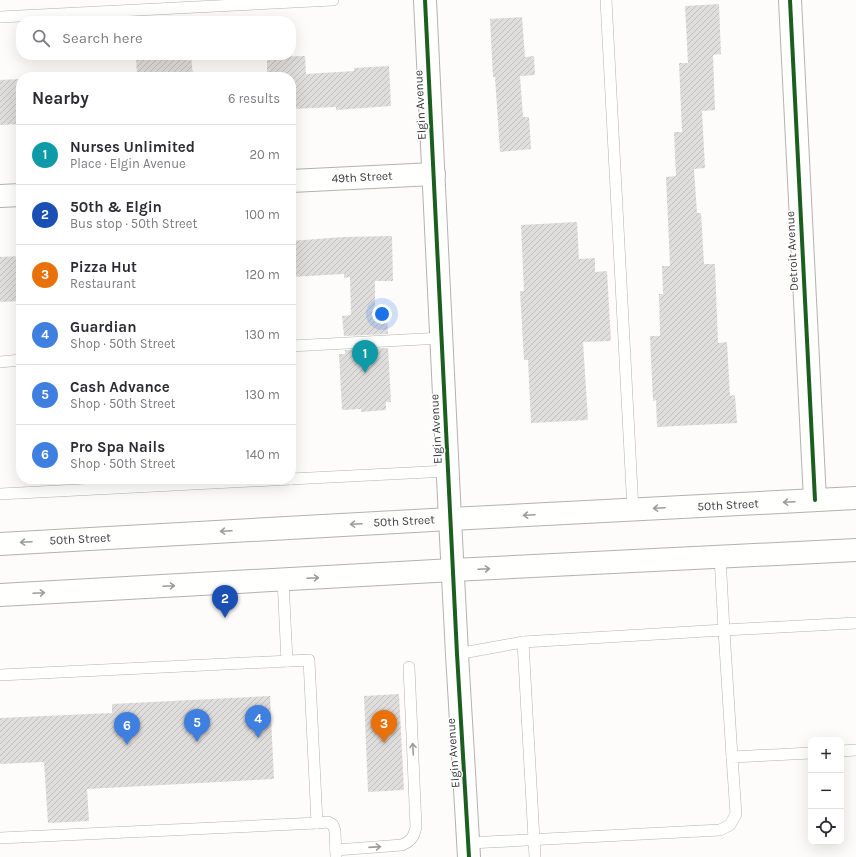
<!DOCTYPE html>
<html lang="en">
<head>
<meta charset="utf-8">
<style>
  :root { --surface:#fff; --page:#f2f2f3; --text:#2b2b33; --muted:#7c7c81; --line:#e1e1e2; --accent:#0f766e }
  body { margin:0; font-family:Karla,sans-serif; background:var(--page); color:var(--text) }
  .controls { position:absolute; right:12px; bottom:12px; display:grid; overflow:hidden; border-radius:8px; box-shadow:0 4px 16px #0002 }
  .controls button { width:36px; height:36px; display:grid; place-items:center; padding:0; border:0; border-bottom:1px solid var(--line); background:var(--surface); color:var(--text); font:20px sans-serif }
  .you { position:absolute; left:382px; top:314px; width:14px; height:14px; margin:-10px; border:3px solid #fff; border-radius:50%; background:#1a73e8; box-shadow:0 0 0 6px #1a73e833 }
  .badge { display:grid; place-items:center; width:26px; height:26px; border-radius:50%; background:var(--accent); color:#fff; font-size:13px; font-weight:700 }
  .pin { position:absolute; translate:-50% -33px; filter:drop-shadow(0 1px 2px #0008) }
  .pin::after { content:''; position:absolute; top:21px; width:14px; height:12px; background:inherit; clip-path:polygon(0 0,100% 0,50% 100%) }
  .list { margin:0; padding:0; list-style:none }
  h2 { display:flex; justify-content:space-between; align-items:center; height:52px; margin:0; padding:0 16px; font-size:17px }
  h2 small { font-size:13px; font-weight:400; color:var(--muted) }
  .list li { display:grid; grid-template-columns:26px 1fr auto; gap:12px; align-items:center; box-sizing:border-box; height:60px; padding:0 16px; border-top:1px solid var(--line) }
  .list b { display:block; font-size:15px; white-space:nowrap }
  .list p { margin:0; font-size:13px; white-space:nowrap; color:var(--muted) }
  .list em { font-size:13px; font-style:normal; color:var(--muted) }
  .icon { flex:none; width:22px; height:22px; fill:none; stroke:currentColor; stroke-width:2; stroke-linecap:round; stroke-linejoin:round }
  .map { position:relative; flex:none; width:856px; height:857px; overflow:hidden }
  .search { position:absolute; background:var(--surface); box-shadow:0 4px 16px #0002; left:16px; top:16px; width:280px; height:44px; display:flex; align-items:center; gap:10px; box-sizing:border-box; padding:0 14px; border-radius:16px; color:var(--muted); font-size:15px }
  .panel { position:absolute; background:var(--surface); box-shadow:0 4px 16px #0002; left:16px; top:72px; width:280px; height:412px; border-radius:16px }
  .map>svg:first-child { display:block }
  .building { fill:url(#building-hatch) }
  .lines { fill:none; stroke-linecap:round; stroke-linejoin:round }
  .service-casing { stroke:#b3b2b1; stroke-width:12 }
  .minor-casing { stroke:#b3b2b1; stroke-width:24 }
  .tertiary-casing { stroke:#b3b2b1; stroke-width:24 }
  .secondary-casing { stroke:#b3b2b1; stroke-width:24 }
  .service { stroke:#fffffe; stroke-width:11 }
  .minor { stroke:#fffffe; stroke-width:22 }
  .tertiary { stroke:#fffffe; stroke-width:22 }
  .secondary { stroke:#fffffe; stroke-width:22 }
  .cycleway-casing { stroke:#fff; stroke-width:6 }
  .cycleway { stroke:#1b5e20; stroke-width:4 }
  .oneway { stroke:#9d9c9b }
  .labels { text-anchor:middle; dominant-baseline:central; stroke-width:3; stroke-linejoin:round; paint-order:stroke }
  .street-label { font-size:12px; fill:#3b3838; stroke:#fff }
</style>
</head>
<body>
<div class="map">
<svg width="856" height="857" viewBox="0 0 856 857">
  <defs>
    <pattern id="building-hatch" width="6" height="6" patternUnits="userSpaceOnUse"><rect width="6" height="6" fill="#e0dedd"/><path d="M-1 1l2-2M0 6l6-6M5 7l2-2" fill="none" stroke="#c1bfbe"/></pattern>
  </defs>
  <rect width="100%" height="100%" fill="#fdfcfb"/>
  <g class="building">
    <polygon points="719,4 721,54 713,55 715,110 702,111 705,168 694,169 697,213 701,213 704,264 715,264 718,343 727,342 730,396 735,395 737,423 657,427 656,400 653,401 650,336 660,336 659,294 663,294 662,266 670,266 666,177 676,176 674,132 682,132 679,63 688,63 685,6"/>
    <polygon points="522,17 525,57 534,56 535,75 520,76 523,117 529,117 531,149 500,152 495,77 493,77 490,19"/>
    <polygon points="154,55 191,55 193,77 137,77 136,56"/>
    <polygon points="305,56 306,74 354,71 354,68 389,66 391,106 336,110 336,107 291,109 291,77 267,77 267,57"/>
    <polygon points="21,79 21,124 0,125 0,80"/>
    <polygon points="577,222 579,259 595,258 595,272 607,271 611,341 583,342 588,420 531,423 528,360 524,360 520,291 524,291 521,225"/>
    <polygon points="392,236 393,281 375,281 375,317 387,318 388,334 344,336 342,316 351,315 350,277 344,278 344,274 291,277 291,241 343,237"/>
    <polygon points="21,256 21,301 0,302 0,257"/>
    <polygon points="388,348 391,402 386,402 386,410 361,412 361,409 342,410 339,354 345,354 345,350"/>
    <polygon points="399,694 404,790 368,792 364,696"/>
    <polygon points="270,696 274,779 87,789 89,821 48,823 44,762 0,764 0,718 112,713 112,704"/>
  </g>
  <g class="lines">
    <g class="service-casing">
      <g id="service">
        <polyline points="606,0 633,510"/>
        <polyline points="0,17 333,0"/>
        <polyline points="291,346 442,338"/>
        <polyline points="0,362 21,360"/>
        <polyline points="291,479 448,471"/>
        <polyline points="0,494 291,479"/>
        <polyline points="720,557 724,630 856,623"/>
        <polyline points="283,580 287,661"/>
        <polyline points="523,642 724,630 732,757"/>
        <polyline points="457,654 523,642 535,857"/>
        <polyline points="0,675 309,660 317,823 0,838"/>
        <polyline points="841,751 856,750"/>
        <polyline points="317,823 328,822 333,825 335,831 336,857"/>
        <polyline points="469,843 720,830 730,825 736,814 732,757 811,753"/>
        <path d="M336,850L402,845C411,841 414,837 416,827L409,667"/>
      </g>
    </g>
    <g class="minor-casing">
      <g id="minor">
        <polyline points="425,0 450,519"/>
        <polyline points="790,0 815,500"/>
        <polyline points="291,181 434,174"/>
        <polyline points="0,196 21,195"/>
      </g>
    </g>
    <g class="tertiary-casing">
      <polyline id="tertiary" points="450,519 457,654 469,857"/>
    </g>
    <g class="secondary-casing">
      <g id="secondary">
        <polyline points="0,544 450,519 856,498"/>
        <polyline points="0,595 453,570 856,550"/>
      </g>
    </g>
    <use href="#service" class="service"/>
    <use href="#minor" class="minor"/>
    <use href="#tertiary" class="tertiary"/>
    <use href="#secondary" class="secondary"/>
    <g class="cycleway-casing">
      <g id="cycleway">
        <polyline points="425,0 457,654 469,857"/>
        <polyline points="790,0 815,500"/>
      </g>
    </g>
    <use href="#cycleway" class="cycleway"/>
  </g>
  <defs><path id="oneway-shaft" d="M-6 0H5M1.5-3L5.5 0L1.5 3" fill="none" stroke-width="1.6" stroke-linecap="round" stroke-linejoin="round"/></defs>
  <g class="oneway">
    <use href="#oneway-shaft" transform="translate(789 502) rotate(177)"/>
    <use href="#oneway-shaft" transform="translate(659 508) rotate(177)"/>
    <use href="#oneway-shaft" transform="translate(529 515) rotate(177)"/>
    <use href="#oneway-shaft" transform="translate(356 524) rotate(177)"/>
    <use href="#oneway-shaft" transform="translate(226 531) rotate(177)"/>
    <use href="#oneway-shaft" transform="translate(26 542) rotate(177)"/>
    <use href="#oneway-shaft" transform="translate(484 569) rotate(-3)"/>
    <use href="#oneway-shaft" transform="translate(313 578) rotate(-3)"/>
    <use href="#oneway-shaft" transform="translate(169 586) rotate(-3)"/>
    <use href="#oneway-shaft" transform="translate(39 593) rotate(-3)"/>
    <use href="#oneway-shaft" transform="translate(413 749) rotate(-93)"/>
    <use href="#oneway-shaft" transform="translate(375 847) rotate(-4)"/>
  </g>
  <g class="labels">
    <g class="street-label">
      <text transform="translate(420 105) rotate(-93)">Elgin Avenue</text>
      <text transform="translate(362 177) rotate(-3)">49th Street</text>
      <text transform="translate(792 251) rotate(-93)">Detroit Avenue</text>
      <text transform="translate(436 429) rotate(-93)">Elgin Avenue</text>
      <text transform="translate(728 505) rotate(-3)">50th Street</text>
      <text transform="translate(404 521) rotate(-3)">50th Street</text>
      <text transform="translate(80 539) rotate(-3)">50th Street</text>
      <text transform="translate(453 753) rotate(-94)">Elgin Avenue</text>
    </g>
  </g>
</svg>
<div class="controls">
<button>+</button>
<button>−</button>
<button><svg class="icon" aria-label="locate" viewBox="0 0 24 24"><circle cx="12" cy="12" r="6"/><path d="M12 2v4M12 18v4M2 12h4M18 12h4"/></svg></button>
</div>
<div class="you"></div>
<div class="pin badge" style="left:365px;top:373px;background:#0f9aa8">1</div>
<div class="pin badge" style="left:225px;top:618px;background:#1a4fb4">2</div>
<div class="pin badge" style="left:384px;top:743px;background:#e8710a">3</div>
<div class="pin badge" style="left:258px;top:738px;background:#3f7fe0">4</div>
<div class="pin badge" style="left:197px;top:742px;background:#3f7fe0">5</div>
<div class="pin badge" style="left:127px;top:745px;background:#3f7fe0">6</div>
<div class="search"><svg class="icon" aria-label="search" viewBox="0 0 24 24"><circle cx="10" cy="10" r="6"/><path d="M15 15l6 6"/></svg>Search here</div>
<section class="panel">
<h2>Nearby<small>6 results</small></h2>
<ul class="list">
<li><span class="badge" style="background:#0f9aa8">1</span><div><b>Nurses Unlimited</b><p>Place · Elgin Avenue</p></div><em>20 m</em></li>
<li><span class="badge" style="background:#1a4fb4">2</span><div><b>50th &amp; Elgin</b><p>Bus stop · 50th Street</p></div><em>100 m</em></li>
<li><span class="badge" style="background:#e8710a">3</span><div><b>Pizza Hut</b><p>Restaurant</p></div><em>120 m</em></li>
<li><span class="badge" style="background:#3f7fe0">4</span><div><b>Guardian</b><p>Shop · 50th Street</p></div><em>130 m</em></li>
<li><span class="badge" style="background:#3f7fe0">5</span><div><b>Cash Advance</b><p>Shop · 50th Street</p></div><em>130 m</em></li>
<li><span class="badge" style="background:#3f7fe0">6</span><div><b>Pro Spa Nails</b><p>Shop · 50th Street</p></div><em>140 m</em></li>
</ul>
</section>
</div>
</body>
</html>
